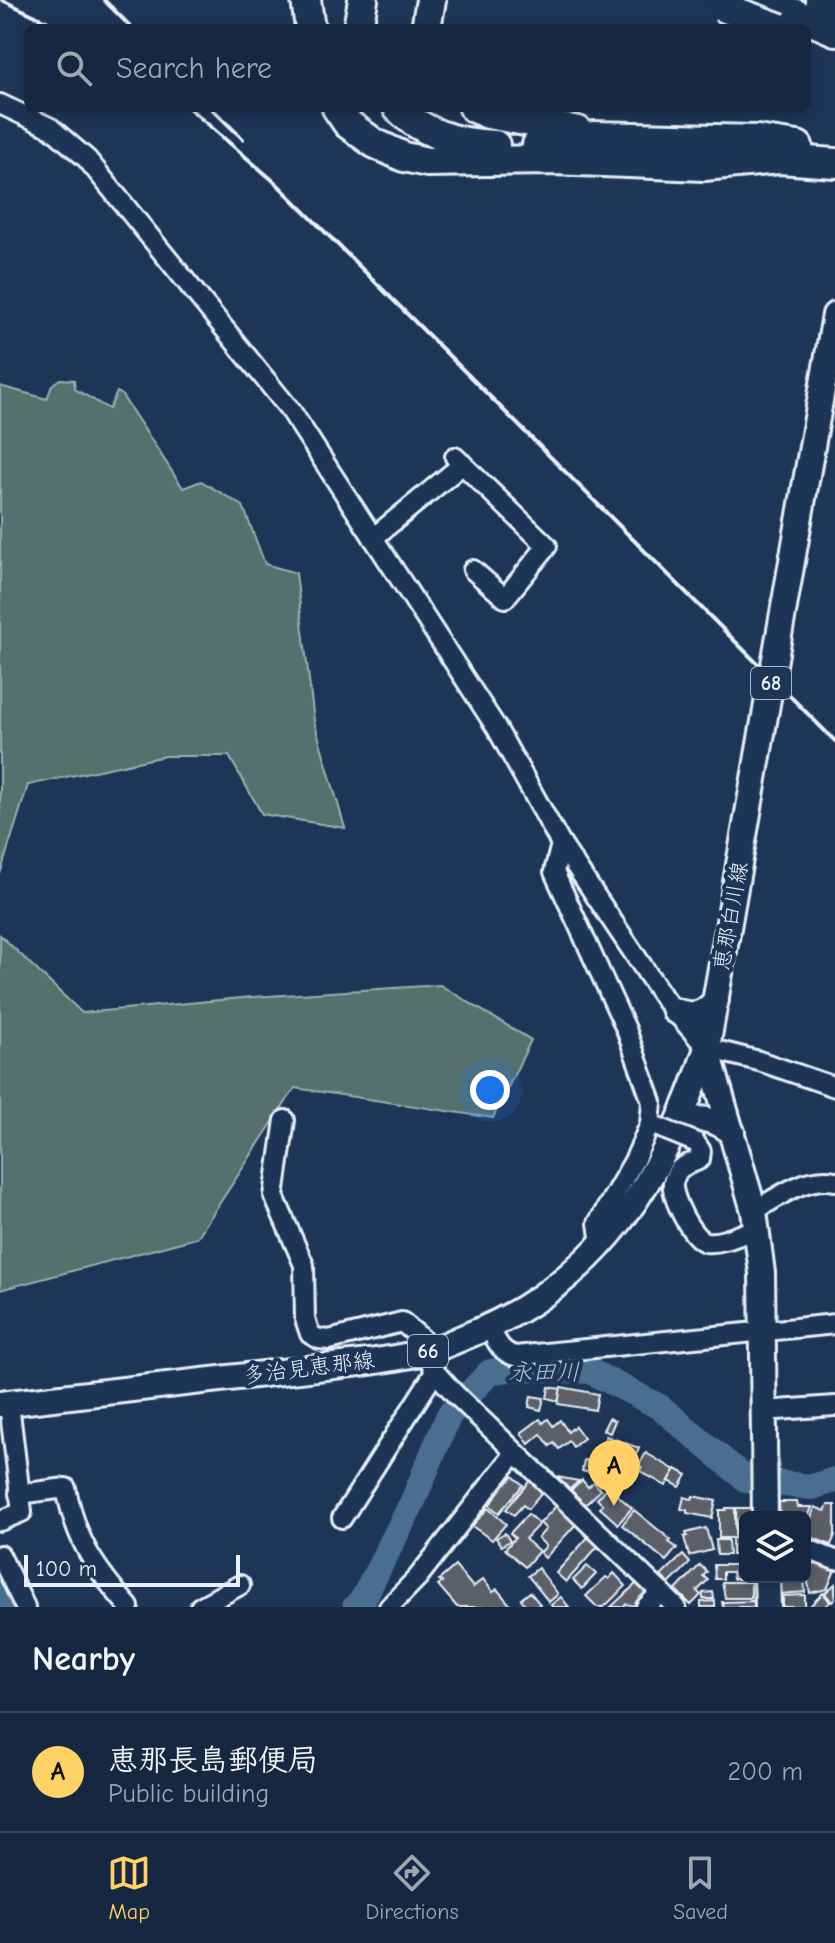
<!DOCTYPE html>
<html lang="en">
<head>
<meta charset="utf-8">
<style>
  :root { --surface:#162841; --page:#23344c; --text:#f1f3f6; --muted:#9ea6b1; --line:#35445a; --accent:#ffd166 }
  body { margin:0; font-family:"Comic Neue","Klee One",sans-serif; background:var(--page); color:var(--text) }
  .controls { position:absolute; right:24px; bottom:24px; display:grid; overflow:hidden; border-radius:12px; box-shadow:0 4px 12px #0003 }
  .controls button { width:72px; height:72px; display:grid; place-items:center; padding:0; border:0; border-bottom:2px solid var(--line); background:var(--surface); color:var(--text); font:40px sans-serif }
  .scale { position:absolute; left:24px; bottom:20px; width:216px; box-sizing:border-box; padding-left:8px; border:4px solid #e8f1f8; border-top:0; font-size:22px; line-height:28px; white-space:nowrap; color:#e8f1f8; -webkit-text-stroke:6px #1d3557; paint-order:stroke }
  .you { position:absolute; left:490px; top:1090px; width:28px; height:28px; margin:-20px; border:6px solid #fff; border-radius:50%; background:#1a73e8; box-shadow:0 0 0 12px #1a73e833 }
  .badge { display:grid; place-items:center; width:52px; height:52px; border-radius:50%; background:var(--accent); color:#111; font-size:26px; font-weight:700 }
  .pin { position:absolute; translate:-50% -66px; filter:drop-shadow(0 2px 4px #0008) }
  .pin::after { content:''; position:absolute; top:42px; width:28px; height:24px; background:inherit; clip-path:polygon(0 0,100% 0,50% 100%) }
  .list { margin:0; padding:0; list-style:none }
  h2 { display:flex; justify-content:space-between; align-items:center; height:104px; margin:0; padding:0 32px; font-size:34px }
  h2 small { font-size:26px; font-weight:400; color:var(--muted) }
  .list li { display:grid; grid-template-columns:52px 1fr auto; gap:24px; align-items:center; box-sizing:border-box; height:120px; padding:0 32px; border-top:2px solid var(--line) }
  .list b { display:block; font-size:30px; white-space:nowrap }
  .list p { margin:0; font-size:26px; white-space:nowrap; color:var(--muted) }
  .list em { font-size:26px; font-style:normal; color:var(--muted) }
  .icon { flex:none; width:44px; height:44px; fill:none; stroke:currentColor; stroke-width:2; stroke-linecap:round; stroke-linejoin:round }
  .map { position:relative; flex:none; width:835px; height:1607px; overflow:hidden }
  .search { position:absolute; background:var(--surface); box-shadow:0 4px 12px #0003; left:24px; right:24px; top:24px; height:88px; display:flex; align-items:center; gap:20px; box-sizing:border-box; padding:0 28px; border-radius:12px; color:var(--muted); font-size:30px }
  .sheet { height:224px; background:var(--surface) }
  nav { display:flex; justify-content:space-around; align-items:center; box-sizing:border-box; height:112px; border-top:2px solid var(--line); background:var(--surface); font-size:22px; color:var(--muted) }
  nav a { display:grid; justify-items:center; gap:4px }
  nav .on { color:var(--accent) }
  .map>svg:first-child { display:block }
  .green { fill:#56706d; stroke:#9fb0b2; stroke-width:2 }
  .lines { fill:none; stroke-linecap:round; stroke-linejoin:round }
  .river { stroke:#486e90; stroke-width:26 }
  .building { fill:#5d5f68; stroke:#e8f1f8; stroke-width:2 }
  .minor-casing { stroke:#e8f1f8; stroke-width:24 }
  .major-casing { stroke:#e8f1f8; stroke-width:30 }
  .highway-casing { stroke:#e8f1f8; stroke-width:34 }
  .minor { stroke:#1d3557; stroke-width:18 }
  .major { stroke:#1d3557; stroke-width:24 }
  .highway { stroke:#1d3557; stroke-width:28 }
  .rail { stroke:#e8f1f8; stroke-width:4 }
  .minor-bridge-casing { stroke:#e8f1f8; stroke-width:24; stroke-linecap:butt }
  .highway-bridge-casing { stroke:#e8f1f8; stroke-width:34; stroke-linecap:butt }
  .minor-bridge { stroke:#1d3557; stroke-width:18 }
  .highway-bridge { stroke:#1d3557; stroke-width:28 }
  .labels { text-anchor:middle; dominant-baseline:central; stroke-width:8; stroke-linejoin:round; paint-order:stroke }
  .shield { fill:#1d3557; stroke:#abb9c8; stroke-width:2 }
  .shield-label { font-size:20px; font-weight:bold; fill:#e8f1f8 }
  .street-label { font-size:22px; fill:#e8f1f8; stroke:#1d3557 }
  .water-label { font-size:24px; font-style:italic; fill:#b0c3d4; stroke:#1d3557 }
</style>
</head>
<body>
<div class="map">
<svg width="835" height="1607" viewBox="0 0 835 1607">
  <rect width="100%" height="100%" fill="#1d3557"/>
  <filter id="ink" filterUnits="userSpaceOnUse"><feTurbulence type="fractalNoise" baseFrequency=".0125" numOctaves="2"/><feDisplacementMap in="SourceGraphic" scale="16" xChannelSelector="R" yChannelSelector="G"/><feConvolveMatrix kernelMatrix="1 2 1 2 8 2 1 2 1" color-interpolation-filters="sRGB"/></filter>
  <g filter="url(#ink)">
    <g class="green">
      <polygon points="60,379 74,380 75,389 109,409 117,392 121,394 183,488 201,481 243,506 265,564 296,573 314,721 345,828 262,814 229,756 165,756 28,785 0,874 0,386 47,399 52,385"/>
      <polygon points="0,935 82,1013 252,997 440,985 531,1040 493,1118 295,1088 197,1238 0,1290"/>
    </g>
    <g class="lines">
      <g class="river">
        <polyline points="0,1593 7,1607"/>
        <polyline points="355,1607 363,1599 412,1503 449,1415 490,1372 516,1368 590,1371 660,1407 747,1480 812,1487 835,1480"/>
      </g>
    </g>
    <g class="building">
      <polygon points="549,1387 561,1389 559,1401 547,1398"/>
      <polygon points="561,1387 598,1394 595,1410 558,1404"/>
      <polygon points="531,1396 544,1398 541,1410 529,1407"/>
      <polygon points="609,1418 615,1421 610,1433 603,1430"/>
      <polygon points="540,1419 543,1423 548,1419 553,1426 560,1420 568,1432 575,1426 584,1438 573,1447 569,1441 559,1449 554,1443 550,1446 541,1434 529,1444 521,1433"/>
      <polygon points="606,1436 639,1448 631,1469 606,1461 608,1457 599,1453"/>
      <polygon points="646,1453 675,1470 666,1486 640,1471 642,1467 639,1465"/>
      <polygon points="599,1455 608,1464 606,1470 595,1466"/>
      <polygon points="584,1460 593,1463 590,1473 582,1471"/>
      <polygon points="595,1468 605,1470 603,1479 593,1477"/>
      <polygon points="676,1469 687,1475 680,1487 669,1481"/>
      <polygon points="513,1476 523,1485 499,1513 489,1505 496,1497 493,1494 504,1480 507,1483"/>
      <polygon points="557,1477 579,1481 569,1490"/>
      <polygon points="532,1478 544,1489 528,1509 523,1505 514,1515 506,1509"/>
      <polygon points="582,1480 588,1487 594,1482 601,1490 585,1505 571,1490"/>
      <polygon points="608,1487 632,1508 618,1524 600,1508 603,1505 597,1499"/>
      <polygon points="693,1496 716,1501 712,1518 687,1513 687,1510 681,1509 684,1497 692,1499"/>
      <polygon points="779,1502 797,1502 798,1507 812,1507 805,1526 805,1517 780,1517"/>
      <polygon points="559,1503 578,1522 545,1558 540,1553 546,1546 538,1538 546,1529 540,1523"/>
      <polygon points="828,1505 835,1505 835,1535 831,1545 805,1535 815,1507 825,1511"/>
      <polygon points="488,1508 506,1524 492,1540 472,1526"/>
      <polygon points="726,1508 735,1508 735,1538 719,1538 719,1510 726,1510"/>
      <polygon points="736,1508 754,1508 755,1517 745,1517 745,1536 737,1537"/>
      <polygon points="634,1510 671,1540 669,1542 677,1548 666,1561 622,1525"/>
      <polygon points="528,1514 539,1524 525,1539 539,1551 525,1567 505,1549 515,1538 510,1533"/>
      <polygon points="706,1528 712,1550 689,1556 684,1537 687,1536 686,1533"/>
      <polygon points="505,1533 510,1541 501,1546 496,1538"/>
      <polygon points="590,1535 600,1544 566,1582 556,1573"/>
      <rect x="732" y="1538" width="13" height="17"/>
      <polygon points="716,1540 728,1540 729,1555 717,1555"/>
      <polygon points="683,1555 690,1563 669,1584 661,1576"/>
      <polygon points="812,1562 835,1570 827,1589 810,1593 807,1577"/>
      <polygon points="700,1565 707,1572 703,1576 708,1580 697,1591 701,1595 691,1605 676,1590"/>
      <polygon points="714,1565 745,1565 746,1579 733,1579 732,1572 723,1572 723,1579 715,1579"/>
      <polygon points="455,1566 473,1587 483,1579 493,1592 497,1589 512,1607 457,1607 438,1585 442,1582 439,1580"/>
      <polygon points="587,1566 596,1574 582,1589 573,1580"/>
      <polygon points="538,1568 558,1594 549,1602 528,1576"/>
      <polygon points="614,1573 626,1586 604,1607 597,1607 586,1596 606,1577 609,1579"/>
      <polygon points="785,1577 804,1577 805,1592 780,1594 779,1580 785,1580"/>
      <polygon points="638,1582 649,1593 635,1606 626,1604 623,1607 611,1607"/>
      <polygon points="722,1582 751,1582 751,1598 725,1598"/>
      <polygon points="835,1584 835,1599 832,1602 825,1593"/>
      <polygon points="530,1592 540,1604 536,1607 527,1607 521,1599"/>
      <polygon points="713,1592 714,1599 703,1599 703,1593"/>
      <polygon points="823,1593 830,1602 824,1607 809,1607"/>
      <polygon points="805,1595 805,1607 783,1607 783,1596"/>
      <polygon points="561,1597 569,1607 552,1607 551,1605"/>
      <polygon points="715,1601 715,1607 701,1607 701,1602"/>
      <polygon points="754,1601 754,1607 723,1607 722,1602"/>
    </g>
    <g class="lines">
      <g class="minor-casing">
        <g id="minor">
          <polyline points="0,104 51,128 87,159 291,411 496,727 561,844 665,1000 707,1048 759,1061 835,1087"/>
          <polyline points="455,457 547,546 505,598 473,570"/>
          <polyline points="373,538 463,464"/>
          <polyline points="561,844 554,872 626,1029 652,1102 650,1124 635,1159 598,1223 601,1244"/>
          <polyline points="285,1120 274,1196 304,1265 305,1319 310,1334 319,1339 329,1340 402,1322 421,1338 435,1372 455,1394 676,1607"/>
          <path d="M695,1142L701,1151L700,1159C692,1164 683,1164 678,1171C677,1172 673,1181 673,1183C671,1196 692,1240 706,1242C722,1244 741,1234 756,1229"/>
          <path d="M754,1211C778,1197 807,1175 835,1181"/>
          <path d="M489,1327C496,1340 500,1352 515,1356L835,1324"/>
          <polyline points="763,1411 835,1406"/>
          <path d="M19,1494L66,1488C76,1541 94,1567 129,1607"/>
          <polyline points="342,1518 435,1372"/>
          <polyline points="0,1521 22,1512 9,1404"/>
          <polyline points="805,1548 835,1560"/>
          <polyline points="0,1555 25,1607"/>
          <polyline points="200,1607 240,1585"/>
          <polyline points="389,1607 418,1577 515,1453"/>
          <polyline points="646,1607 661,1592"/>
        </g>
      </g>
      <g class="major-casing">
        <g id="major">
          <path d="M675,1011C693,1017 703,1016 716,1000"/>
          <path d="M676,1127C698,1115 712,1117 732,1132"/>
          <path d="M0,1404L369,1362C387,1359 406,1357 423,1352C439,1349 454,1341 469,1335C600,1283 665,1175 707,1048"/>
          <polyline points="765,1517 762,1273 754,1211 707,1048 835,315"/>
          <polyline points="767,1577 768,1607"/>
        </g>
      </g>
      <g class="highway-casing">
        <g id="highway">
          <polyline points="306,0 310,28"/>
          <polyline points="763,0 835,31"/>
          <polyline points="820,0 835,6"/>
          <polyline points="358,28 363,0"/>
          <polyline points="426,28 431,0"/>
          <polyline points="337,108 348,124 374,143 404,157 427,162 552,160 704,166 780,159 835,163"/>
          <path d="M398,108C424,135 458,144 495,145"/>
          <polyline points="474,108 488,114 578,131"/>
          <polyline points="537,145 564,144 594,136 757,140 798,146"/>
        </g>
      </g>
      <use href="#minor" class="minor"/>
      <use href="#major" class="major"/>
      <use href="#highway" class="highway"/>
      <g class="rail">
        <polyline points="2,0 61,28"/>
        <polyline points="104,0 132,28"/>
        <polyline points="189,108 276,183 835,741"/>
        <polyline points="211,108 243,139"/>
      </g>
      <g class="minor-bridge-casing">
        <polyline id="minor-bridge" points="658,1127 695,1142"/>
      </g>
      <g class="highway-bridge-casing">
        <polyline id="highway-bridge" points="720,6 780,28"/>
      </g>
      <use href="#minor-bridge" class="minor-bridge"/>
      <use href="#highway-bridge" class="highway-bridge"/>
    </g>
  </g>
  <g class="labels">
    <g class="shield">
      <rect x="751" y="667" width="40" height="32" rx="6"/>
      <rect x="408" y="1335" width="40" height="32" rx="6"/>
    </g>
    <g class="shield-label">
      <text x="771" y="683">68</text>
      <text x="428" y="1351">66</text>
    </g>
    <g class="street-label">
      <text transform="translate(731 916) rotate(-80)">恵那白川線</text>
      <text transform="translate(309 1368) rotate(-7)">多治見恵那線</text>
    </g>
    <g class="water-label">
      <text x="544" y="1372">永田川</text>
    </g>
  </g>
</svg>
<div class="controls">
<button><svg class="icon" aria-label="layers" viewBox="0 0 24 24"><path d="M12 4l9 5-9 5-9-5zM3 14l9 5 9-5"/></svg></button>
</div>
<div class="scale">100 m</div>
<div class="you"></div>
<div class="pin badge" style="left:614px;top:1506px">A</div>
<div class="search"><svg class="icon" aria-label="search" viewBox="0 0 24 24"><circle cx="10" cy="10" r="6"/><path d="M15 15l6 6"/></svg>Search here</div>
</div>
<section class="sheet">
<h2>Nearby<small></small></h2>
<ul class="list">
<li><span class="badge">A</span><div><b>恵那長島郵便局</b><p>Public building</p></div><em>200 m</em></li>
</ul>
</section>
<nav>
<a class="on"><svg class="icon" aria-label="map" viewBox="0 0 24 24"><path d="M3 6l6-2 6 2 6-2v14l-6 2-6-2-6 2zM9 4v14M15 6v14"/></svg>Map</a>
<a><svg class="icon" aria-label="directions" viewBox="0 0 24 24"><path d="M12 3l9 9-9 9-9-9zM9 14v-3h6M13 9l2 2-2 2"/></svg>Directions</a>
<a><svg class="icon" aria-label="saved" viewBox="0 0 24 24"><path d="M7 4h10v16l-5-4-5 4z"/></svg>Saved</a>
</nav>
</body>
</html>
